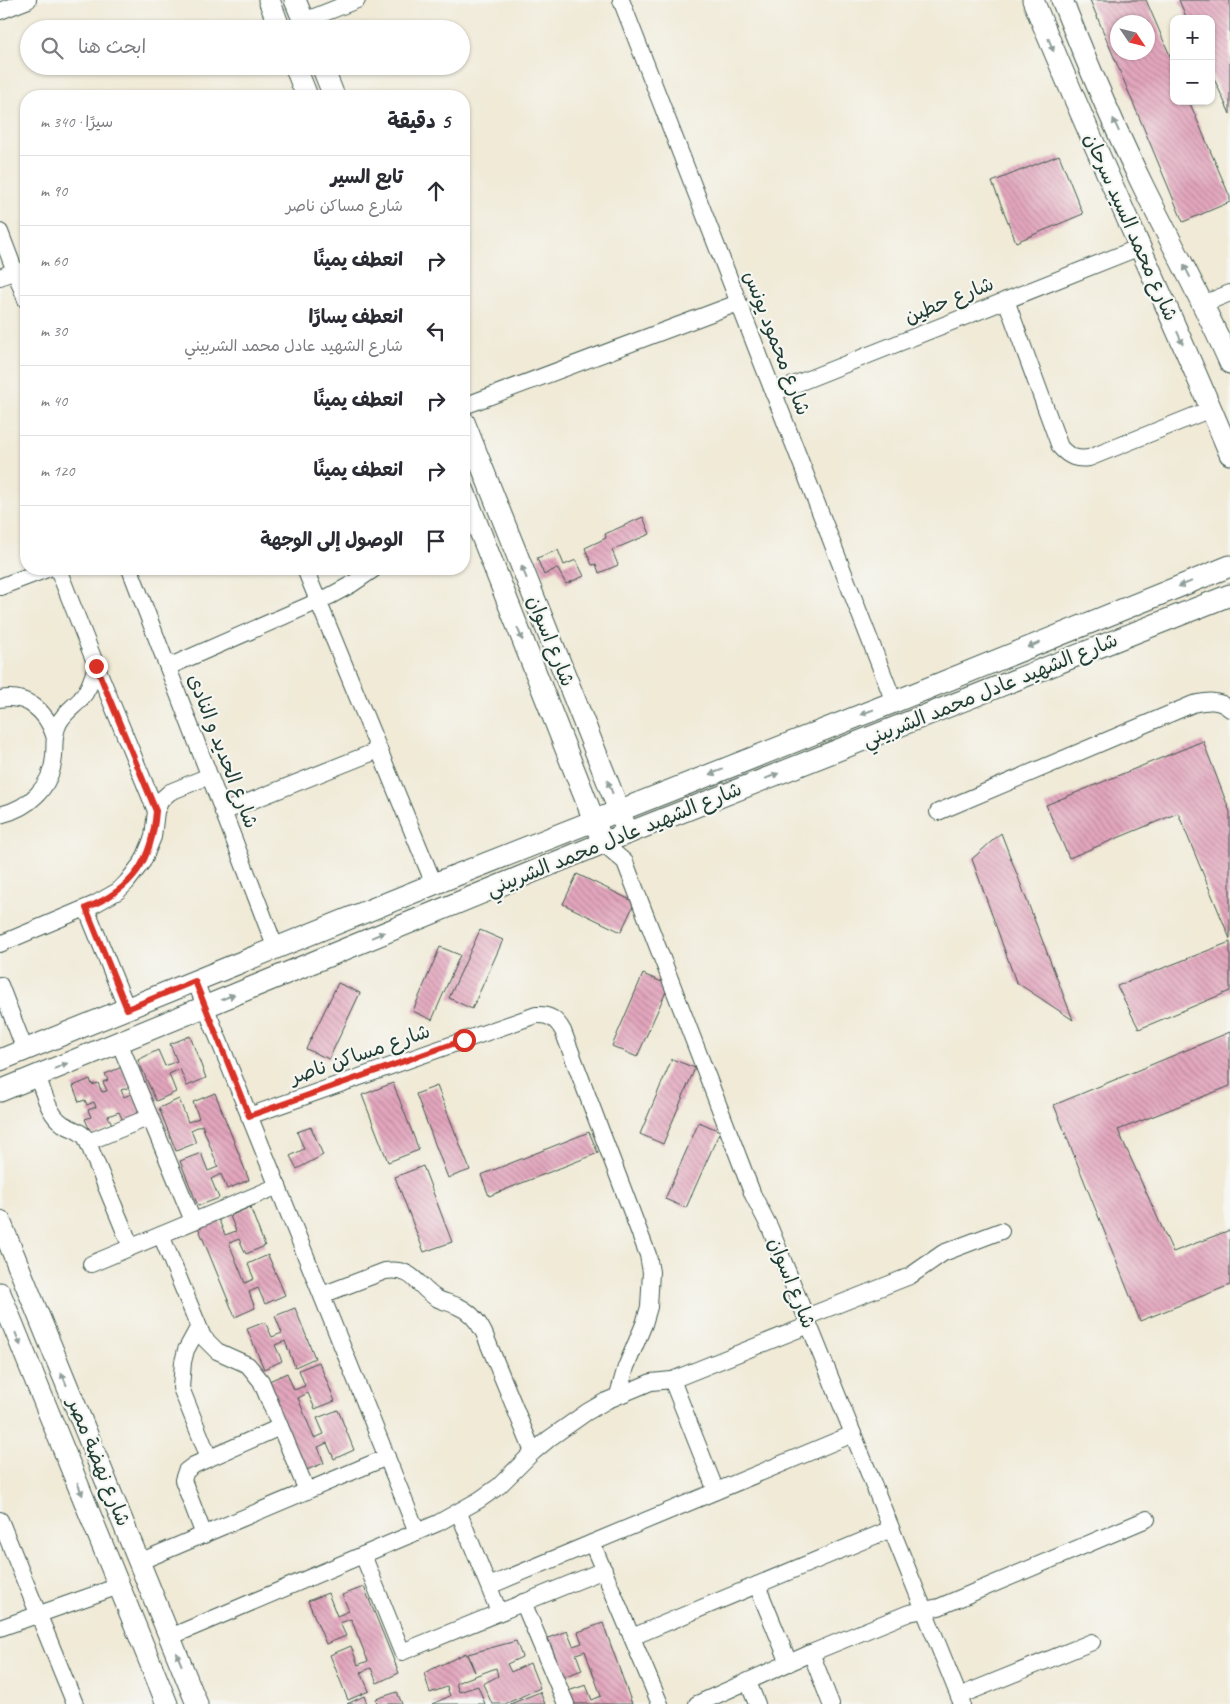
<!DOCTYPE html>
<html lang="ar">
<head>
<meta charset="utf-8">
<style>
  :root { --surface:#fff; --page:#f2f2f3; --text:#2b2b33; --muted:#7c7c81; --line:#e1e1e2 }
  body { margin:0; font-family:Caveat,"Playpen Sans Arabic",sans-serif; background:var(--page); color:var(--text); direction:rtl }
  .controls { position:absolute; right:15px; top:15px; display:grid; overflow:hidden; border-radius:10px; box-shadow:0 1px 4px #0004 }
  .controls button { width:45px; height:45px; display:grid; place-items:center; padding:0; border:0; border-bottom:1px solid var(--line); background:var(--surface); color:var(--text); font:25px sans-serif }
  .compass { position:absolute; left:1110px; top:15px; width:45px; height:45px; border-radius:50%; background:var(--surface); box-shadow:0 1px 4px #0004; rotate:125deg }
  .stop { position:absolute; width:15px; height:15px; margin:-11px; border:4px solid #d93025; border-radius:50%; background:#fff }
  .stop.end { background:#d93025; border-color:#fff; box-shadow:0 1px 5px #0008 }
  .list { margin:0; padding:0; list-style:none }
  h2 { display:flex; justify-content:space-between; align-items:center; height:65px; margin:0; padding:0 20px; font-size:21px }
  h2 small { font-size:16px; font-weight:400; color:var(--muted) }
  .list li { display:grid; grid-template-columns:32px 1fr auto; gap:15px; align-items:center; box-sizing:border-box; height:70px; padding:0 20px; border-top:1px solid var(--line) }
  .list b { display:block; font-size:19px; white-space:nowrap }
  .list p { margin:0; font-size:16px; white-space:nowrap; color:var(--muted) }
  .list em { font-size:16px; font-style:normal; color:var(--muted) }
  .icon { flex:none; width:28px; height:28px; fill:none; stroke:currentColor; stroke-width:2; stroke-linecap:round; stroke-linejoin:round }
  .map { position:relative; flex:none; width:1230px; height:1704px; overflow:hidden; direction:ltr }
  .search { position:absolute; background:var(--surface); box-shadow:0 1px 4px #0004; left:20px; top:20px; width:450px; height:55px; display:flex; align-items:center; gap:12px; box-sizing:border-box; padding:0 18px; border-radius:28px; color:var(--muted); font-size:19px }
  .panel { position:absolute; background:var(--surface); box-shadow:0 1px 4px #0004; left:20px; top:90px; width:450px; height:485px; border-radius:20px; direction:rtl }
  .map>svg:first-child { display:block }
  .building { fill:url(#building-back-hatch); fill-rule:evenodd }
  .lines { fill:none; stroke-linecap:round; stroke-linejoin:round }
  .minor-casing { stroke:#3e574c; stroke-width:18 }
  .tertiary-casing { stroke:#3e574c; stroke-width:23 }
  .minor { stroke:#fff; stroke-width:16 }
  .tertiary { stroke:#fff; stroke-width:21 }
  .oneway { fill:#8f9e9a }
  .route { stroke:#d93025; stroke-width:6 }
  .labels { text-anchor:middle; dominant-baseline:central; stroke-width:4.5; stroke-linejoin:round; paint-order:stroke }
  .street-label { font-size:20px; fill:#1f3d34; stroke:#f6f6f2 }
</style>
</head>
<body>
<div class="map">
<svg width="1230" height="1704" viewBox="0 0 1230 1704">
  <defs>
    <pattern id="building-back-hatch" width="6" height="6" patternUnits="userSpaceOnUse" patternTransform="scale(1.25)"><rect width="6" height="6" fill="#e3a6bd"/><path d="M-1 5l2 2M0 0l6 6M5-1l2 2" fill="none" stroke="#b7889a"/></pattern>
  </defs>
  <rect width="100%" height="100%" fill="#f6f6f2"/>
  <filter id="ink" filterUnits="userSpaceOnUse"><feTurbulence type="fractalNoise" baseFrequency=".02" numOctaves="2"/><feDisplacementMap in="SourceGraphic" scale="10" xChannelSelector="R" yChannelSelector="G"/><feConvolveMatrix kernelMatrix="1 2 1 2 8 2 1 2 1" color-interpolation-filters="sRGB"/></filter>
  <filter id="wash" filterUnits="userSpaceOnUse"><feTurbulence type="fractalNoise" baseFrequency=".0096" numOctaves="4" result="noise"/><feDisplacementMap in="SourceGraphic" scale="20" xChannelSelector="R" yChannelSelector="G"/><feGaussianBlur stdDeviation="1.12" result="paint"/><feColorMatrix in="noise" values="0 0 0 0 0 0 0 0 0 0 0 0 0 0 0 0 0 1.4 0 .05"/><feComposite in="paint" operator="in"/></filter>
  <g filter="url(#wash)">
    <rect width="100%" height="100%" fill="#f0ead7"/>
    <g id="blocks">
      <g class="building">
        <path d="M1090,0H1146L1174,65V101H1189L1230,197V202L1183,222ZM1118,22H1148V52H1118Z"/>
        <polygon points="1179,0 1230,0 1230,114 1211,72 1211,19 1187,19"/>
        <polygon points="1059,155 1083,214 1016,242 992,182"/>
        <polygon points="643,517 650,534 612,550 618,565 599,573 596,564 592,565 585,548 606,538 605,534"/>
        <polygon points="558,550 564,565 576,560 584,576 566,584 557,568 544,575 537,558"/>
        <polygon points="1203,741 1230,812 1230,939 1178,813 1069,858 1046,805"/>
        <polygon points="1001,833 1073,1020 1016,982 972,859"/>
        <polygon points="577,874 635,902 621,932 563,904"/>
        <polygon points="480,930 503,940 472,1009 449,998"/>
        <polygon points="1230,942 1230,991 1139,1029 1117,986"/>
        <polygon points="440,947 460,955 432,1020 413,1011"/>
        <polygon points="643,974 669,985 637,1057 612,1046"/>
        <polygon points="338,983 360,993 329,1059 306,1049"/>
        <polygon points="1230,1032 1230,1086 1118,1130 1173,1252 1230,1230 1230,1285 1140,1321 1054,1105"/>
        <polygon points="190,1036 206,1078 187,1086 180,1069 169,1074 176,1092 156,1101 138,1060 158,1050 165,1066 177,1061 170,1044"/>
        <polygon points="672,1059 695,1068 663,1144 640,1134"/>
        <polygon points="122,1067 130,1087 121,1090 124,1097 133,1093 142,1116 124,1123 119,1112 108,1116 113,1126 92,1135 85,1119 91,1117 88,1110 96,1107 94,1102 87,1105 85,1100 79,1102 73,1086 90,1079 92,1085 98,1083 102,1092 107,1091 103,1082 108,1080 105,1074"/>
        <polygon points="393,1083 419,1150 388,1162 362,1095"/>
        <polygon points="437,1086 470,1170 448,1178 416,1094"/>
        <polygon points="215,1093 249,1180 227,1189 221,1174 211,1179 219,1198 198,1206 180,1161 201,1153 208,1171 218,1167 202,1125 191,1130 196,1143 176,1151 159,1108 179,1099 188,1122 199,1118 193,1102"/>
        <polygon points="699,1122 720,1131 686,1208 665,1199"/>
        <polygon points="311,1127 323,1155 297,1169 290,1156 304,1149 297,1132"/>
        <polygon points="589,1132 598,1153 489,1196 481,1175"/>
        <polygon points="423,1166 452,1242 424,1252 395,1177"/>
        <polygon points="250,1207 265,1246 246,1254 239,1239 229,1243 245,1283 254,1279 248,1264 268,1255 285,1295 265,1304 258,1288 249,1292 255,1308 235,1317 198,1227 218,1218 225,1235 236,1231 230,1216"/>
        <polygon points="295,1308 315,1358 295,1367 285,1341 275,1345 282,1361 264,1369 247,1329 265,1322 272,1337 282,1333 275,1316"/>
        <polygon points="319,1362 335,1401 315,1409 308,1393 298,1398 314,1438 324,1434 317,1418 338,1410 354,1450 334,1459 327,1443 318,1447 324,1463 304,1471 267,1382 287,1373 294,1390 305,1386 299,1370"/>
        <polygon points="364,1587 399,1673 377,1683 371,1668 361,1672 369,1691 348,1700 330,1655 351,1646 358,1665 368,1661 351,1619 340,1623 346,1636 326,1644 308,1601 328,1593 337,1616 349,1611 342,1595"/>
        <polygon points="603,1623 632,1704 573,1704 568,1691 586,1685 592,1700 601,1696 585,1651 576,1654 582,1670 563,1677 548,1638 567,1631 573,1646 582,1643 578,1632"/>
        <polygon points="516,1641 522,1657 507,1664 511,1672 530,1663 540,1688 505,1704 492,1704 483,1684 498,1676 496,1668 456,1683 459,1692 478,1686 485,1704 432,1704 450,1696 447,1687 430,1693 424,1673 466,1653 475,1672 468,1654"/>
        <polygon points="397,1692 402,1704 377,1704 376,1699"/>
        <polygon points="540,1692 545,1704 510,1704"/>
        <polygon points="364,1696 367,1704 347,1704"/>
      </g>
    </g>
  </g>
  <g filter="url(#ink)">
    <use href="#blocks" fill-opacity="0" stroke="#3e574c" stroke-width="1"/>
    <g class="lines">
      <g class="minor-casing">
        <g id="minor">
          <polyline points="621,0 894,702"/>
          <polyline points="0,11 28,0"/>
          <polyline points="304,21 357,0"/>
          <polyline points="0,232 26,300"/>
          <polyline points="0,277 15,271"/>
          <path d="M1006,300L1060,447C1069,457 1077,460 1089,458L1211,409"/>
          <polyline points="1203,304 1230,293"/>
          <polyline points="773,393 1140,247"/>
          <polyline points="464,406 738,303"/>
          <polyline points="58,569 96,665 156,811"/>
          <polyline points="130,569 276,949"/>
          <polyline points="305,569 434,884"/>
          <polyline points="0,587 47,569"/>
          <polyline points="168,667 330,596 352,584 374,569"/>
          <path d="M0,699C27,694 46,711 54,735"/>
          <polyline points="223,812 379,750"/>
          <path d="M938,812L1193,704C1207,701 1219,699 1230,709"/>
          <path d="M0,815C29,808 51,788 54,757C55,744 53,734 59,723C64,713 72,708 80,700C89,690 93,678 96,665"/>
          <polyline points="603,843 625,862 753,1195 770,1228 962,1704"/>
          <polyline points="86,908 127,1009"/>
          <polyline points="0,944 95,904 118,891 127,882 143,861 153,837 156,811 161,800 170,792 209,776"/>
          <polyline points="195,981 417,1532"/>
          <polyline points="0,985 25,1050"/>
          <polyline points="119,1042 193,1221"/>
          <path d="M37,1076C44,1092 48,1114 63,1124C71,1129 80,1130 86,1138L131,1247"/>
          <path d="M249,1116L536,1015C550,1014 557,1020 563,1031L648,1255L651,1272L649,1307L644,1324L626,1367L618,1395"/>
          <polyline points="88,1142 150,1117"/>
          <polyline points="161,1235 203,1337 217,1351 248,1365 261,1381 307,1491"/>
          <polyline points="91,1264 278,1186"/>
          <path d="M322,1295L385,1271C416,1267 417,1288 438,1299C444,1302 451,1303 457,1306C470,1311 478,1321 484,1333L533,1452"/>
          <polyline points="806,1317 910,1276 943,1253 1001,1231"/>
          <polyline points="198,1328 186,1350 183,1362 181,1388 209,1458"/>
          <polyline points="672,1380 716,1491"/>
          <polyline points="459,1513 499,1612"/>
          <polyline points="0,1520 75,1704"/>
          <polyline points="204,1535 183,1480 186,1471 194,1465 280,1427"/>
          <polyline points="592,1543 660,1704"/>
          <polyline points="363,1555 402,1652 604,1570"/>
          <polyline points="139,1562 387,1457"/>
          <polyline points="757,1585 789,1663"/>
          <polyline points="489,1586 853,1434"/>
          <polyline points="523,1602 566,1704"/>
          <polyline points="0,1628 119,1586"/>
          <polyline points="170,1637 438,1523 479,1500 499,1486 533,1452 550,1438 587,1412 606,1401 651,1382 672,1380 809,1325"/>
          <polyline points="632,1637 891,1529"/>
          <polyline points="811,1653 831,1704"/>
          <polyline points="748,1682 757,1704"/>
          <polyline points="959,1696 1092,1642"/>
          <polyline points="697,1704 811,1653 909,1613 939,1607 1147,1519"/>
        </g>
      </g>
      <g class="tertiary-casing">
        <g id="tertiary">
          <polyline points="269,0 280,29"/>
          <polyline points="295,0 307,29"/>
          <path d="M1033,0C1095,153 1167,302 1230,454"/>
          <path d="M1062,0C1087,63 1114,127 1144,188C1173,247 1204,303 1230,363"/>
          <polyline points="295,66 307,96"/>
          <polyline points="322,66 334,96"/>
          <polyline points="464,422 624,823"/>
          <polyline points="464,491 599,833"/>
          <polyline points="0,1060 434,884 894,702 1230,566"/>
          <polyline points="0,1091 603,843 1230,595"/>
          <polyline points="0,1221 197,1704"/>
          <polyline points="0,1293 167,1704"/>
        </g>
      </g>
      <use href="#minor" class="minor"/>
      <use href="#tertiary" class="tertiary"/>
    </g>
    <defs><path id="oneway-solid" d="M-6-.8H1V-3.2L6.5 0L1 3.2V.8H-6Z" transform="scale(1.25)"/></defs>
    <g class="oneway">
      <use href="#oneway-solid" transform="translate(1051 45) rotate(68)"/>
      <use href="#oneway-solid" transform="translate(1116 125) rotate(-114)"/>
      <use href="#oneway-solid" transform="translate(1187 271) rotate(-117)"/>
      <use href="#oneway-solid" transform="translate(1180 338) rotate(66)"/>
      <use href="#oneway-solid" transform="translate(524 572) rotate(-112)"/>
      <use href="#oneway-solid" transform="translate(1185 584) rotate(158)"/>
      <use href="#oneway-solid" transform="translate(520 634) rotate(68)"/>
      <use href="#oneway-solid" transform="translate(1034 645) rotate(158)"/>
      <use href="#oneway-solid" transform="translate(867 712) rotate(159)"/>
      <use href="#oneway-solid" transform="translate(716 772) rotate(159)"/>
      <use href="#oneway-solid" transform="translate(772 776) rotate(-22)"/>
      <use href="#oneway-solid" transform="translate(610 787) rotate(-112)"/>
      <use href="#oneway-solid" transform="translate(378 935) rotate(-22)"/>
      <use href="#oneway-solid" transform="translate(228 997) rotate(-22)"/>
      <use href="#oneway-solid" transform="translate(61 1066) rotate(-23)"/>
      <use href="#oneway-solid" transform="translate(18 1339) rotate(68)"/>
      <use href="#oneway-solid" transform="translate(64 1379) rotate(-112)"/>
      <use href="#oneway-solid" transform="translate(80 1489) rotate(68)"/>
      <use href="#oneway-solid" transform="translate(179 1659) rotate(-112)"/>
    </g>
  </g>
  <g class="lines" filter="url(#ink)">
    <path class="route" d="M96,666L156,811C152,861 133,889 86,908L127,1009L195,981L249,1116L464,1040"/>
  </g>
  <g class="labels">
    <g class="street-label">
      <text transform="translate(1131 227) rotate(66)">شارع محمد السيد سرحان</text>
      <text transform="translate(949 300) rotate(-22)">شارع حطين</text>
      <text transform="translate(777 343) rotate(69)">شارع محمود يونس</text>
      <text transform="translate(551 641) rotate(68)">شارع اسوان</text>
      <text transform="translate(990 690) rotate(-22)">شارع الشهيد عادل محمد الشربيني</text>
      <text transform="translate(223 751) rotate(69)">شارع الحديد و النادى</text>
      <text transform="translate(614 839) rotate(-22)">شارع الشهيد عادل محمد الشربيني</text>
      <text transform="translate(360 1054) rotate(-19)">شارع مساكن ناصر</text>
      <text transform="translate(792 1283) rotate(68)">شارع اسوان</text>
      <text transform="translate(99 1462) rotate(68)">شارع نهضة مصر</text>
    </g>
  </g>
</svg>
<div class="controls">
<button>+</button>
<button>−</button>
</div>
<svg class="compass" viewBox="-18 -18 36 36"><path d="M0-13l5 13h-10z" fill="#e53935"/><path d="M0 13l5-13h-10z" fill="#7c7c81"/></svg>
<div class="stop" style="left:464px;top:1040px"></div>
<div class="stop end" style="left:96px;top:666px"></div>
<div class="search"><svg class="icon" aria-label="search" viewBox="0 0 24 24"><circle cx="10" cy="10" r="6"/><path d="M15 15l6 6"/></svg>ابحث هنا</div>
<section class="panel">
<h2>5 دقيقة<small>سيرًا · 340 m</small></h2>
<ul class="list">
<li><svg class="icon" aria-label="ahead" viewBox="0 0 24 24"><path d="M12 20V5M6 11l6-6 6 6"/></svg><div><b>تابع السير</b><p>شارع مساكن ناصر</p></div><em>90 m</em></li>
<li><svg class="icon" aria-label="right" viewBox="0 0 24 24"><path d="M7 20v-9h11M14 6l5 5-5 5"/></svg><div><b>انعطف يمينًا</b></div><em>60 m</em></li>
<li><svg class="icon" aria-label="left" viewBox="0 0 24 24"><path d="M17 20v-9H6M10 6l-5 5 5 5"/></svg><div><b>انعطف يسارًا</b><p>شارع الشهيد عادل محمد الشربيني</p></div><em>30 m</em></li>
<li><svg class="icon" aria-label="right" viewBox="0 0 24 24"><path d="M7 20v-9h11M14 6l5 5-5 5"/></svg><div><b>انعطف يمينًا</b></div><em>40 m</em></li>
<li><svg class="icon" aria-label="right" viewBox="0 0 24 24"><path d="M7 20v-9h11M14 6l5 5-5 5"/></svg><div><b>انعطف يمينًا</b></div><em>120 m</em></li>
<li><svg class="icon" aria-label="arrive" viewBox="0 0 24 24"><path d="M6 21V4h12l-3 4 3 4H6"/></svg><div><b>الوصول إلى الوجهة</b></div></li>
</ul>
</section>
</div>
</body>
</html>
